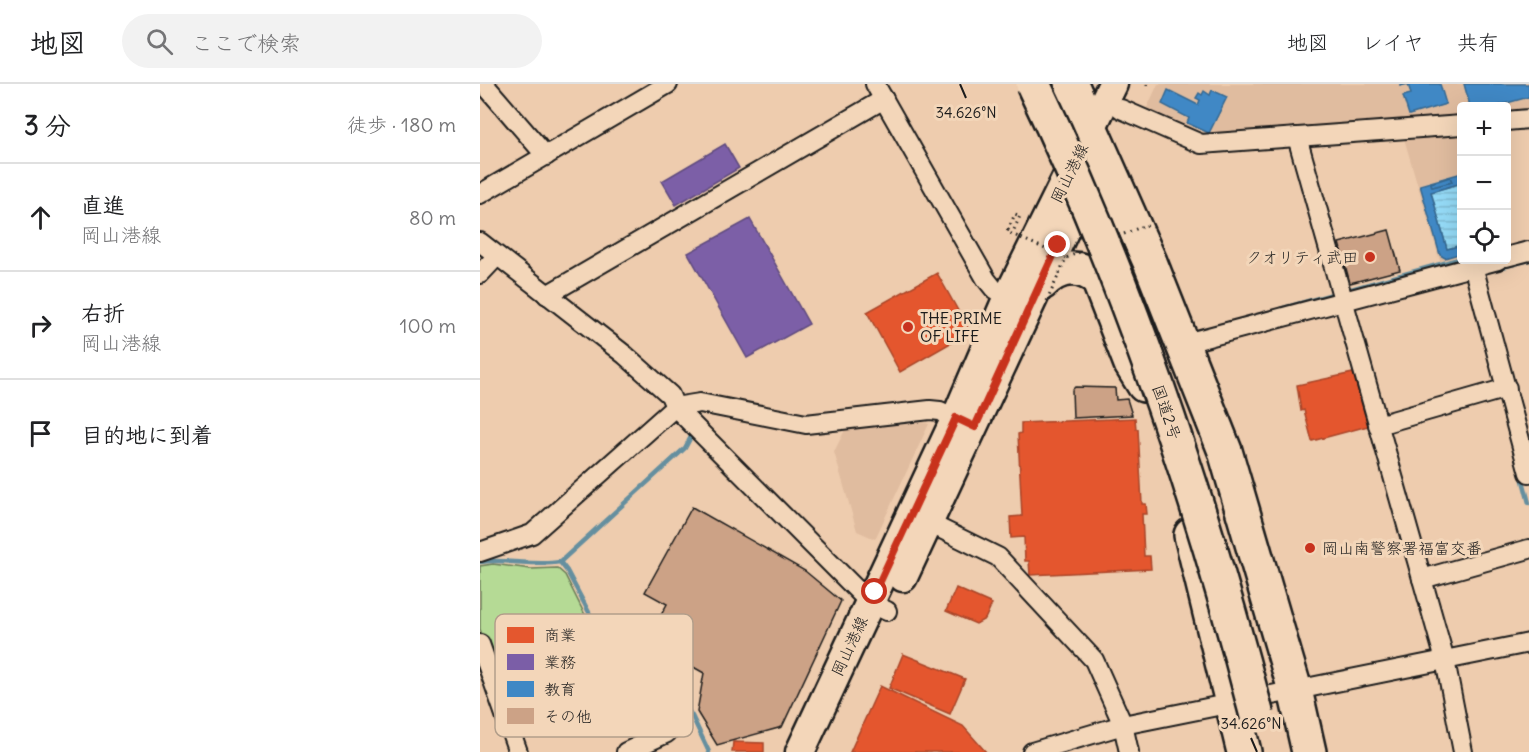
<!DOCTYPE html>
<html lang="ja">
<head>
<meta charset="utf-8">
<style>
  :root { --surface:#fff; --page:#f2f2f2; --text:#202124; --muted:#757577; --line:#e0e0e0 }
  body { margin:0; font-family:Delius,"Klee One",sans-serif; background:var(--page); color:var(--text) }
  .controls { position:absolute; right:18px; top:18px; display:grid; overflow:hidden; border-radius:6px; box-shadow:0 6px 24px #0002 }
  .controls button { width:54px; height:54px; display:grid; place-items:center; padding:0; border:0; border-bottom:2px solid var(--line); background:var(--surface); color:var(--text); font:30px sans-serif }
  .stop { position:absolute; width:18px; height:18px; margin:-14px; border:4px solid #c8321e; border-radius:50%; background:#fff }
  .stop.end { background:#c8321e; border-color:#fff; box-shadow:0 2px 6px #0008 }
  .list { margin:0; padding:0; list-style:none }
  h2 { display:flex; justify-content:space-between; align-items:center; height:78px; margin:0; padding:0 24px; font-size:26px }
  h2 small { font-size:20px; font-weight:400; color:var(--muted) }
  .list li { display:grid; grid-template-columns:39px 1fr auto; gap:18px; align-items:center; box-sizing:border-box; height:108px; padding:0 24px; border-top:2px solid var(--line) }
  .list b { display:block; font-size:22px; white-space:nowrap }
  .list p { margin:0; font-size:20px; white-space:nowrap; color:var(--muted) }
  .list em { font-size:20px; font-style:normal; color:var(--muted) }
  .icon { flex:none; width:33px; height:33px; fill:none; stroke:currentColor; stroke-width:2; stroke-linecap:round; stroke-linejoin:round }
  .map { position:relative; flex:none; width:1049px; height:668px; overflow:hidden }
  header { display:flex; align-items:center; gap:36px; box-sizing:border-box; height:84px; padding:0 30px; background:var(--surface); border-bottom:2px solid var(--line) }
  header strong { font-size:28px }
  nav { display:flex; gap:33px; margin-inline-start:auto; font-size:21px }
  .search { width:420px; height:54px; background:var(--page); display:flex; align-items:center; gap:15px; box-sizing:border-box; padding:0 21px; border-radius:33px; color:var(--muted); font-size:22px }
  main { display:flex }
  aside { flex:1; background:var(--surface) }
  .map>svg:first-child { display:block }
  .built { fill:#e0bc9f }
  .grass { fill:#b5da95; stroke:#687b58; stroke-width:1.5 }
  .water { fill:url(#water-rules); stroke:#658f9f; stroke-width:1.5 }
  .shops { fill:#e4572e; stroke:#a84529; stroke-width:1.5 }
  .offices { fill:#7b5ea7; stroke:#5e4a7d; stroke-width:1.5 }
  .schools { fill:#3f88c5; stroke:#346892; stroke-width:1.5; fill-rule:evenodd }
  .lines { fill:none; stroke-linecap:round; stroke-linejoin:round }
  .stream { stroke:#658f9f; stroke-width:4.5 }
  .building { fill:#cca286; stroke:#1c1c1c; stroke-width:1.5 }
  .street-casing { stroke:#1c1c1c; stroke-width:22 }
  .primary-casing { stroke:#1c1c1c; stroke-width:33 }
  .highway-casing { stroke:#1c1c1c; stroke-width:38 }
  .path { stroke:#1c1c1c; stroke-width:3; stroke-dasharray:1.5 4.5; stroke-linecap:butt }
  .street { stroke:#f3d6b9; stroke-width:18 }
  .primary { stroke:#f3d6b9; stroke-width:28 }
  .highway { stroke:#f3d6b9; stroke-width:33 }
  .highway-bridge-casing { stroke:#1c1c1c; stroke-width:38; stroke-linecap:butt }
  .path-bridge { stroke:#1c1c1c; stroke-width:3; stroke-dasharray:1.5 4.5; stroke-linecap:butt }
  .highway-bridge { stroke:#f3d6b9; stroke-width:33 }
  .route { stroke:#c8321e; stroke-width:8 }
  .ticks { fill:none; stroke:#1c1c1c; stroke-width:2 }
  .poi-dot { fill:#c8321e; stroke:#f3d6b9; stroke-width:2 }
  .labels { text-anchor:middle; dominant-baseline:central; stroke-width:6; stroke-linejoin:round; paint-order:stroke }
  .street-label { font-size:16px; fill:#1c1c1c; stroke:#f3d6b9 }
  .poi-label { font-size:16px; fill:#1c1c1c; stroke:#f3d6b9; text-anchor:start }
  .key { fill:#f3d6b9; stroke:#b29e8a; stroke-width:1.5 }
  .key-label { font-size:16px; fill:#1c1c1c }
  .ticks-label { font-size:15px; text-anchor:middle; fill:#1c1c1c; stroke:#f3d6b9; stroke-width:6; stroke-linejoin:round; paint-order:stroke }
</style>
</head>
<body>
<header>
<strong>地図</strong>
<div class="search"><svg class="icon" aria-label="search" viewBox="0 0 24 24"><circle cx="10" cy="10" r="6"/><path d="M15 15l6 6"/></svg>ここで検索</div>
<nav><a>地図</a><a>レイヤ</a><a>共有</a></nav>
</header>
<main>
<aside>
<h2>3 分<small>徒歩 · 180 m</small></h2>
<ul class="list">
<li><svg class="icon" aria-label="ahead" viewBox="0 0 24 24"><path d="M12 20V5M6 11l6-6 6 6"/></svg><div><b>直進</b><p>岡山港線</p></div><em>80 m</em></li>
<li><svg class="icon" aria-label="right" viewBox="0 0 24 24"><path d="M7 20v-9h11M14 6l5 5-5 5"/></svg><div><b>右折</b><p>岡山港線</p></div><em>100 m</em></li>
<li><svg class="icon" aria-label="arrive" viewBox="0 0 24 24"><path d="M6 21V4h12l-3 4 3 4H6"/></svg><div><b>目的地に到着</b></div></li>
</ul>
</aside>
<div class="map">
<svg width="1049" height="668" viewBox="0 0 1049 668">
  <defs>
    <pattern id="water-rules" width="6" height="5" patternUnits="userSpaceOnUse" patternTransform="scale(1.5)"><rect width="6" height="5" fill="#95dbf7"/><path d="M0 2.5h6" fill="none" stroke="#80bbd3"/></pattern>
  </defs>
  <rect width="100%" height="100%" fill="#eeccae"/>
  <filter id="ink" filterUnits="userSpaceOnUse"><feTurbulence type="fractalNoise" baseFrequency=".0167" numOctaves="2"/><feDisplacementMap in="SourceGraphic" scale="12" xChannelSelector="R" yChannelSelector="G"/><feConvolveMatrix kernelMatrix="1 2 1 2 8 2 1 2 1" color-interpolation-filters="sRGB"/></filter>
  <g filter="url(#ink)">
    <g class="built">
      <polygon points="678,0 1049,0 1049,27 1027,29 1026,22 982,22 981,33 720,53 666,26"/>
      <polygon points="981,47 981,171 960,177 923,51"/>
      <polygon points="430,333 449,340 395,455 377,447 354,368 367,342"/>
    </g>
    <polygon class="grass" points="13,480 51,485 77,484 85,491 108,537 13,582 0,545 0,482"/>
    <polygon class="water" points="981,99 981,161 967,165 951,108"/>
    <g class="shops">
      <polygon points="457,189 490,248 420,288 387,228"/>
      <polygon points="873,289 888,342 832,357 824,326 821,327 817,301"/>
      <polygon points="655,334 656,345 658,345 662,420 666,420 667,430 662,430 664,472 670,472 671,485 550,491 549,477 545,477 544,453 531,454 530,433 542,432 538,350 541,349 541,339"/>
      <polygon points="476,504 512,520 505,535 496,540 466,527"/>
      <polygon points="423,570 485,595 470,630 409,604"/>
      <polygon points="400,602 483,642 506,668 370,668"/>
      <polygon points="253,658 284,659 284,668 252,668"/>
    </g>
    <g class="offices">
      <polygon points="245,60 259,84 196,121 182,97"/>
      <polygon points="270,135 329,240 267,274 208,169"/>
    </g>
    <g class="schools">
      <polygon points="920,0 960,0 966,20 929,31 923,12 931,10 928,0 920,2"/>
      <polygon points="984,0 1049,0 1049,13 1016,22 990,22"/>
      <polygon points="688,6 718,21 720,16 716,14 719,9 722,11 724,7 730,11 732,6 747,13 729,49 707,39 709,34 682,20"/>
      <path d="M982,89V99L951,108L967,165L982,161V169L965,174L960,171L940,101ZM970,93L972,98L952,103L951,99Z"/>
      <polygon points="970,93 972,98 952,103 951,99"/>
    </g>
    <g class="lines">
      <g class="stream">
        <polyline points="1019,184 1049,176"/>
        <polyline points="864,207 982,174"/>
        <polyline points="800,225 856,209"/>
        <polyline points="1041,389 1049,419"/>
        <path d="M0,478C27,474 53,483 80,478L205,364L213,349"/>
        <polyline points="80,478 87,487 112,534 192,602 212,632 229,668"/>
      </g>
    </g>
    <g class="building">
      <polygon points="909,146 920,186 870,199 859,159"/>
      <polygon points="595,303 635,304 636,316 647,315 652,331 593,334 592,306"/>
      <polygon points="212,423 325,487 361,517 302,643 237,661 217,628 224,589 167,557 187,520 165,508"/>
    </g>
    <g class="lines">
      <g class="street-casing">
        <g id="street">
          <polyline points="4,0 66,72"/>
          <polyline points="395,0 506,195 514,205 535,218"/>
          <polyline points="641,25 721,60 982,41"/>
          <polyline points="1026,37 1049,35"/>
          <polyline points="817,53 965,576 983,668"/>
          <polyline points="0,110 188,0"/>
          <polyline points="0,158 145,271 190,311 195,323 390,519 407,527"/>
          <polyline points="1026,173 1049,167"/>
          <polyline points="993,182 1049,389"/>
          <polyline points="0,190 17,172"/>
          <polyline points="67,211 404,15"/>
          <polyline points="702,260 1018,176"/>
          <polyline points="898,341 1027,304"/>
          <polyline points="449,439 518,473 614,576 643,641 649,668"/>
          <polyline points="0,468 52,450 195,323 220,319 326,340 450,326 460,327 485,338"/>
          <polyline points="942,495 1049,465"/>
          <polyline points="0,560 38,668"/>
          <polyline points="146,668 187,649"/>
          <polyline points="552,668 643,641 1049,559"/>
        </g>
      </g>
      <g class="primary-casing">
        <g id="primary">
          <polyline points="423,493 609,94"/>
          <polyline points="320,668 476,334 527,215 633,0"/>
        </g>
      </g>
      <g class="highway-casing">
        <g id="highway">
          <polyline points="591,0 670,178 745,367 815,606 829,668"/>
          <path d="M562,199C578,182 600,180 618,195L651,280L664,301"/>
          <polyline points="711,451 764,668"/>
        </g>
      </g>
      <g class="path">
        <polyline points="667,1 667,0"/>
        <polyline points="528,146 535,130 540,132 533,148"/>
      </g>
      <use href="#street" class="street"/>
      <use href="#primary" class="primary"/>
      <use href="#highway" class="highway"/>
      <g class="highway-bridge-casing">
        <path id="highway-bridge" d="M553,0C650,203 721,415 777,632"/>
      </g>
      <g class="path-bridge">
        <polyline points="528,146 527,148 586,174"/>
        <polyline points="644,150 666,141 667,143"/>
        <polyline points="567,217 586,174 602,167"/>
      </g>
      <use href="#highway-bridge" class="highway-bridge"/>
    </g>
  </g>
  <g class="lines" filter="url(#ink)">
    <polyline class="route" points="395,508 476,334 495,343 578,161"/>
  </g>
  <path class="ticks" d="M480,0L486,14M771,654L777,668"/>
  <g class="poi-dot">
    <circle cx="890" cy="173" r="6"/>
    <circle cx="428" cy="243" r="6"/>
    <circle cx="830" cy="464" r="6"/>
  </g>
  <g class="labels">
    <g class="street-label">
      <text transform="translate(589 89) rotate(-64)">岡山港線</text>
      <text transform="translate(687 328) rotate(71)">国道2号</text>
      <text transform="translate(369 562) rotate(-65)">岡山港線</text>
    </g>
    <g class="poi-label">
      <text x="878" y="173" text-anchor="end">クオリティ武田</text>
      <text x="440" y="234">THE PRIME<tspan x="440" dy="18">OF LIFE</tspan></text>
      <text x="842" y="464">岡山南警察署福富交番</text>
    </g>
  </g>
  <rect x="15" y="530" width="198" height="123" rx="9" class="key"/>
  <rect x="27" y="543" width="27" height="16" fill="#e4572e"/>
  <rect x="27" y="570" width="27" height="16" fill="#7b5ea7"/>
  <rect x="27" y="597" width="27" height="16" fill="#3f88c5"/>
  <rect x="27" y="624" width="27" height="16" fill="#cca286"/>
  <g class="key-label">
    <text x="64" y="557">商業</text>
    <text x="64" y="584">業務</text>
    <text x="64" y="611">教育</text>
    <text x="64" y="638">その他</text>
  </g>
  <g class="ticks-label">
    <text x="486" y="34">34.626°N</text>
    <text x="771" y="645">34.626°N</text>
  </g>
</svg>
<div class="controls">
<button>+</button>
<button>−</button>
<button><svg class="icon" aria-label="locate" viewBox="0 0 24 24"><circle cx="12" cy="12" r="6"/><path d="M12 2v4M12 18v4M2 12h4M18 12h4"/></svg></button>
</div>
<div class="stop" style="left:395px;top:508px"></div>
<div class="stop end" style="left:578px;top:161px"></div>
</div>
</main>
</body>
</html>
